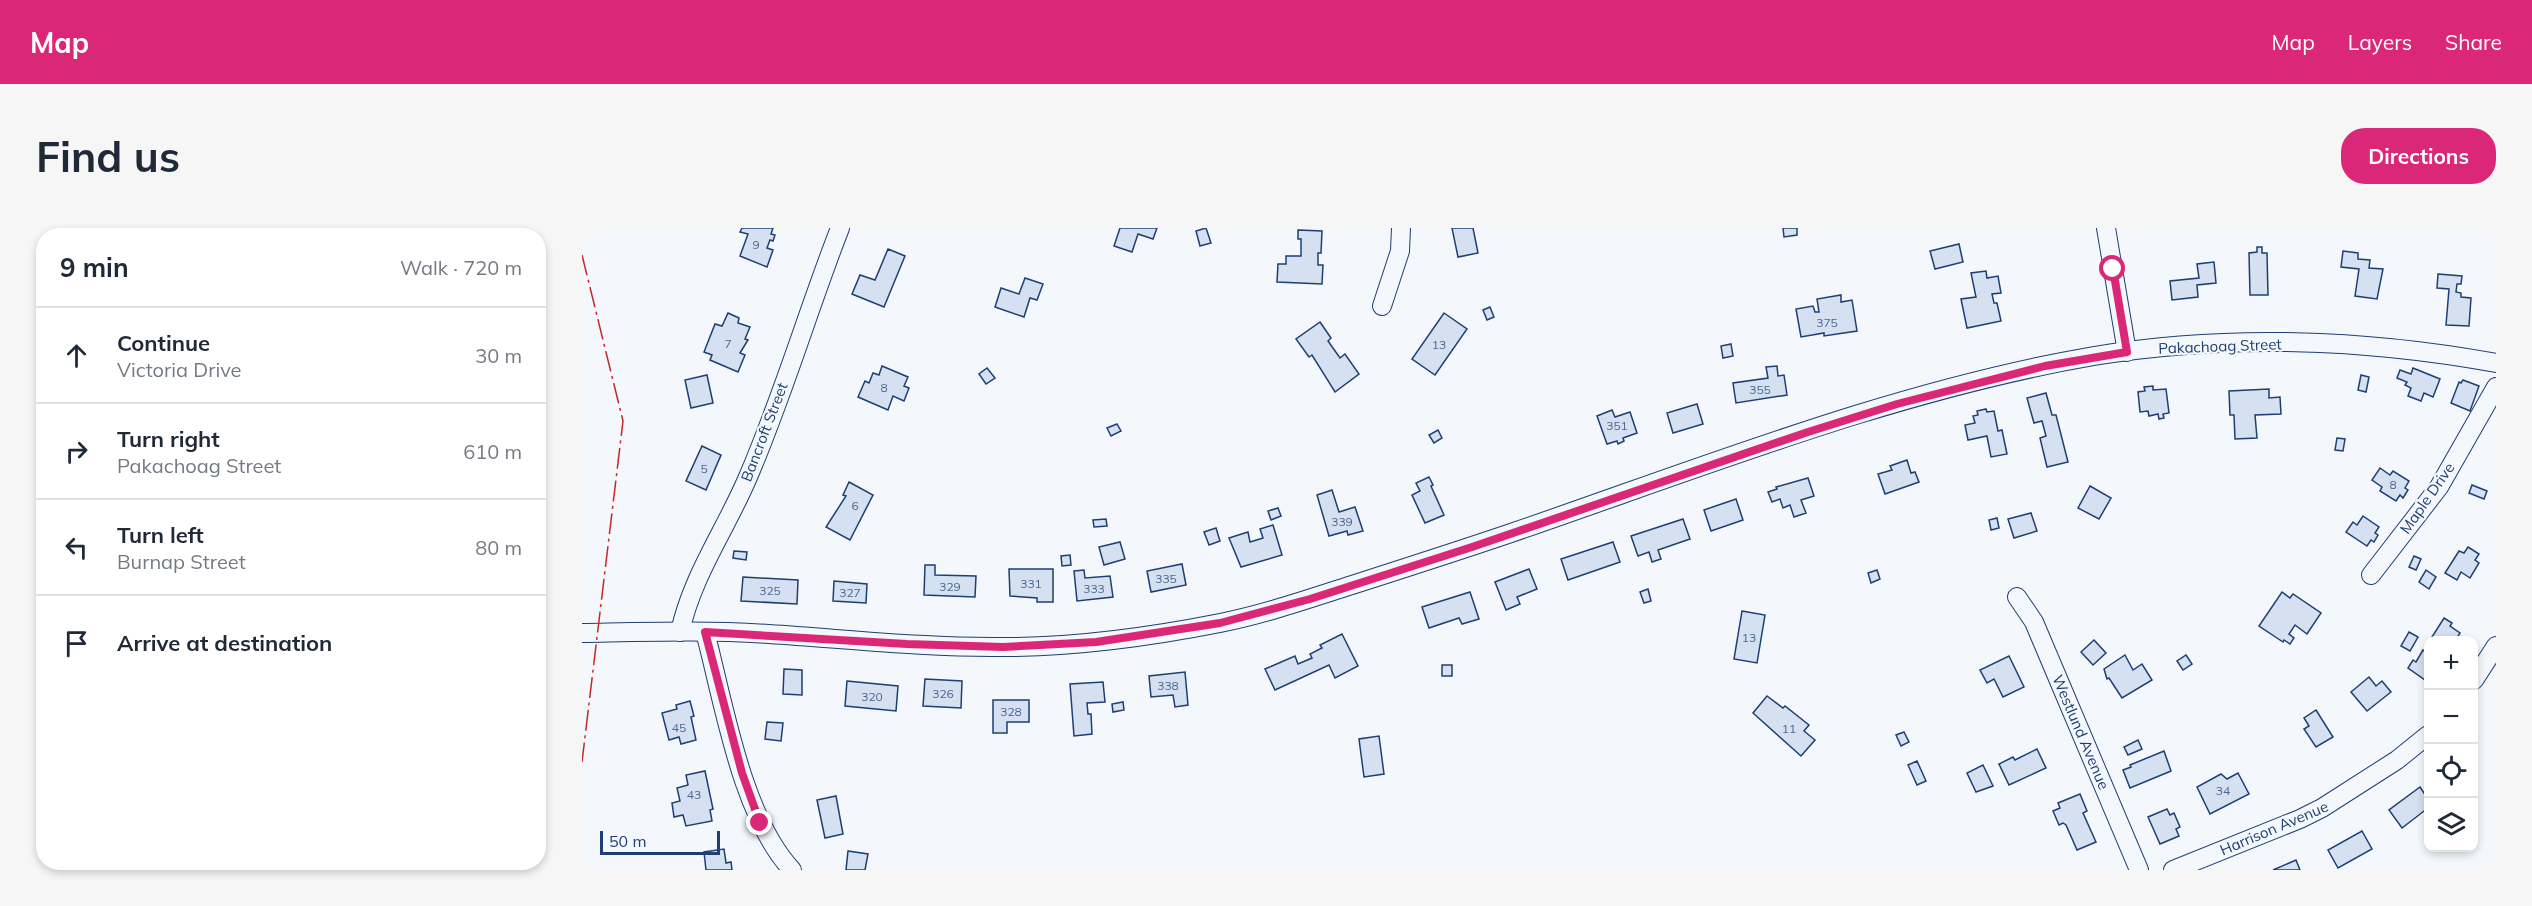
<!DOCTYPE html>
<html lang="en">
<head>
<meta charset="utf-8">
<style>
  :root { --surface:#fff; --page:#f6f6f7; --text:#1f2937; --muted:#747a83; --line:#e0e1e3; --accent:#db2777 }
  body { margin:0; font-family:Mulish,sans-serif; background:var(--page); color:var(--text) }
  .controls { position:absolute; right:18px; bottom:18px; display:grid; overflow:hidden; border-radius:12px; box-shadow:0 3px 9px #0003 }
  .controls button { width:54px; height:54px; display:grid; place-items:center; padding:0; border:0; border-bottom:2px solid var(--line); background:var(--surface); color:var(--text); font:30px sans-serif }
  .scale { position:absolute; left:18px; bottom:15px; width:120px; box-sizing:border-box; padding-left:6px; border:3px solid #1d3f73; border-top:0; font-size:16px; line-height:21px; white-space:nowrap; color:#1d3f73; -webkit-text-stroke:4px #f4f7fb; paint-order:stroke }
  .stop { position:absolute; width:18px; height:18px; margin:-14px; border:4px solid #db2777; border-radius:50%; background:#fff }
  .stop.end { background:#db2777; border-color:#fff; box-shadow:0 2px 6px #0008 }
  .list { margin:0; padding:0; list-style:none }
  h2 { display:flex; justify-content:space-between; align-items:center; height:78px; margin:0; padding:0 24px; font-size:26px }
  h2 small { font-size:20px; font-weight:400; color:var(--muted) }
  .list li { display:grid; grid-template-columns:39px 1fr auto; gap:18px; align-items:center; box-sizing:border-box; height:96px; padding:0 24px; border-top:2px solid var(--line) }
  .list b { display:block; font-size:22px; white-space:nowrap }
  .list p { margin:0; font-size:20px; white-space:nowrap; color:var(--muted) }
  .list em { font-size:20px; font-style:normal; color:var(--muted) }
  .icon { flex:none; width:33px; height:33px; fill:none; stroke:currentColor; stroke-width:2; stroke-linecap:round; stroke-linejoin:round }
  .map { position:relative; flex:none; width:1914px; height:642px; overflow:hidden; border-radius:24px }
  header { display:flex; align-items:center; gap:36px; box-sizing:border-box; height:84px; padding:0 30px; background:var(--accent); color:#fff }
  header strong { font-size:28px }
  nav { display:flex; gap:33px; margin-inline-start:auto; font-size:21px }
  .intro { display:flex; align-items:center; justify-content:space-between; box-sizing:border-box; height:144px; padding:0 36px }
  h1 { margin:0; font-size:42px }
  .button { padding:15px 27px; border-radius:24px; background:var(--accent); color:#fff; font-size:21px; font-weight:700 }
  main { display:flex; gap:36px; padding:0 36px }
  aside { flex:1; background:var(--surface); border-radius:24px; box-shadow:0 3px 9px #0003 }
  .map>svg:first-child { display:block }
  .building { fill:#d5e0f0; stroke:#1d3f73; stroke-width:1.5 }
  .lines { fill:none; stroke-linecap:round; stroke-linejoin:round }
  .minor-casing { stroke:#1d3f73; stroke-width:20 }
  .minor { stroke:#f4f7fb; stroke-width:18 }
  .power { stroke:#c62828; stroke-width:1.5; stroke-dasharray:21 4.5 3 4.5; stroke-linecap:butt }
  .route { stroke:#db2777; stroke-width:8 }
  .labels { text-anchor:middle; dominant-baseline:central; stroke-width:4.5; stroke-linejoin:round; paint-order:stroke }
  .number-label { font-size:12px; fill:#4b6792 }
  .street-label { font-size:15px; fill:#1d3f73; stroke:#f4f7fb }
</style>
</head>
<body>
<header>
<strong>Map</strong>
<nav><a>Map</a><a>Layers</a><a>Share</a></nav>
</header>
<div class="intro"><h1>Find us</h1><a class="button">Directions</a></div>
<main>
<aside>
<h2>9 min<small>Walk · 720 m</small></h2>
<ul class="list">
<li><svg class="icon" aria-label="ahead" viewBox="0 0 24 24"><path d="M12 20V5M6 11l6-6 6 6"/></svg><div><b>Continue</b><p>Victoria Drive</p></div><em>30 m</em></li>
<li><svg class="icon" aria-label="right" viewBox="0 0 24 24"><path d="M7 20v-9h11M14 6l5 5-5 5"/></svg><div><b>Turn right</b><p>Pakachoag Street</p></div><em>610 m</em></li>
<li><svg class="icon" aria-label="left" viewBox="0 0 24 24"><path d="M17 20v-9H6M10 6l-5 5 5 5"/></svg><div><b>Turn left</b><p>Burnap Street</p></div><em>80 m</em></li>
<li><svg class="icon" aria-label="arrive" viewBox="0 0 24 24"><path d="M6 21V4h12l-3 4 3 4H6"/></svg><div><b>Arrive at destination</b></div></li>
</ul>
</aside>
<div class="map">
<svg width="1914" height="642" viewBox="0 0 1914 642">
  <rect width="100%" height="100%" fill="#f4f7fb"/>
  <g class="building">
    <polygon points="160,0 191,0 189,6 193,7 191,13 188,12 185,20 191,22 185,39 158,28 166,6 158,4"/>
    <polygon points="538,0 575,0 571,11 556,6 550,24 532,18"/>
    <polygon points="624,0 629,15 618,18 614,3"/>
    <polygon points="870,0 891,0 896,25 876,29"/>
    <polygon points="1201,0 1215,0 1215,7 1202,9"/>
    <polygon points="716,2 740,3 739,25 736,25 736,37 741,37 740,56 695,54 696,36 704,36 704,28 719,28 719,11 716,11"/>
    <polygon points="1377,16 1381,34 1353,41 1348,23"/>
    <polygon points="1675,19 1680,19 1680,25 1685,25 1686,67 1668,67 1667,25 1675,24"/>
    <polygon points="306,21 323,28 302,79 270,66 278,47 293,52"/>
    <polygon points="1761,23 1776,25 1776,31 1788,32 1787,40 1801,41 1795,71 1773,68 1777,41 1759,39"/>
    <polygon points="1632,34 1634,55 1615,57 1616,69 1590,72 1588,53 1617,50 1615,36"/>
    <polygon points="1404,43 1405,50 1416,48 1419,65 1410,66 1412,75 1415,75 1419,93 1385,100 1379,71 1394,69 1389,45"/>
    <polygon points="1856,46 1880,48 1879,56 1875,56 1874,64 1879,65 1879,69 1889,70 1887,98 1864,97 1867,61 1855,60"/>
    <polygon points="443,50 461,56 455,72 448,70 442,89 413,79 419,60 437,66"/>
    <polygon points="1259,67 1259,74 1270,72 1275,103 1242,108 1242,105 1219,109 1214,81 1231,78 1233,84 1237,84 1235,71"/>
    <polygon points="908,79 912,89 905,92 901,82"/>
    <polygon points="146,85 157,90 156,95 168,99 163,111 166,112 158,125 163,127 156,144 128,132 130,127 122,124 133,96 140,98"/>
    <polygon points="862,85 885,101 853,147 830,131"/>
    <polygon points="738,94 749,110 746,113 758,130 763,126 777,146 753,164 730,127 727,129 714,111"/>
    <polygon points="1149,116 1151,128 1141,130 1139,118"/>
    <polygon points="300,138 326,149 322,158 327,160 322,173 311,168 306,182 276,169 283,153 287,155 291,145 297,147"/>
    <polygon points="1195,138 1196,148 1202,147 1205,167 1154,175 1151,155 1186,150 1184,139"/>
    <polygon points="405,140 413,150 404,156 397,146"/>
    <polygon points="1831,140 1858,151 1851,169 1842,165 1839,173 1826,168 1829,160 1823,157 1825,154 1815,150 1818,142 1829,146"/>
    <polygon points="125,147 131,175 109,180 103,152"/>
    <polygon points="1779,147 1787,149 1784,164 1776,162"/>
    <polygon points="1881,152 1897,158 1888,183 1869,175 1877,154 1879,155"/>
    <polygon points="1571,158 1571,162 1584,161 1587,185 1581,186 1582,190 1577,191 1576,186 1567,188 1566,183 1558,184 1556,164 1563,163 1562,159"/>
    <polygon points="1687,161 1687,170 1698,169 1699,186 1673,187 1675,210 1653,211 1652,187 1648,187 1647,163"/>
    <polygon points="1464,165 1470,187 1474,187 1486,234 1465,239 1458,210 1464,208 1460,193 1452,195 1445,170"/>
    <polygon points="1115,176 1121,196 1091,205 1085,185"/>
    <polygon points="1404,181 1405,184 1412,183 1416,203 1420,202 1425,226 1409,229 1405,208 1386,212 1383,197 1393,195 1391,188 1396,187 1395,183"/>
    <polygon points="1030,182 1033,189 1048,184 1055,205 1041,210 1042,213 1036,216 1035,213 1025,216 1015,188"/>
    <polygon points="535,196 539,203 529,208 525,200"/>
    <polygon points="856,202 860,210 852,215 847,207"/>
    <polygon points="1755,210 1763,211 1761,223 1753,222"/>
    <polygon points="120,218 139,227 124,262 104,253"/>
    <polygon points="1325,232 1329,245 1333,244 1337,254 1303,266 1296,246 1310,242 1308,238"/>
    <polygon points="1798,240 1808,247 1811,243 1827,253 1823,260 1826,262 1821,270 1818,267 1814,273 1798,263 1800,259 1790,252"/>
    <polygon points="847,249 851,257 849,258 862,287 843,295 830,267 838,263 834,255"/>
    <polygon points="1226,250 1232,268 1219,272 1224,285 1212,289 1208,277 1201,280 1198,271 1190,274 1186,264 1195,261 1194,259"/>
    <polygon points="267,254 291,267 268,312 244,299 264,268 261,267"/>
    <polygon points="1890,257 1905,263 1902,271 1887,265"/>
    <polygon points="1508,258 1529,270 1517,291 1496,280"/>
    <polygon points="750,262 757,284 773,279 781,303 766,307 765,303 747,308 735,267"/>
    <polygon points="1154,271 1161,292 1129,303 1122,282"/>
    <polygon points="696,280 699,288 689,292 686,283"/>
    <polygon points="1449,285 1455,303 1432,310 1426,291"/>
    <polygon points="1781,288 1797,299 1793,305 1796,307 1792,314 1789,312 1785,318 1764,304 1771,294 1775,297"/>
    <polygon points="1415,290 1417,300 1409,302 1407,292"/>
    <polygon points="524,291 525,298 512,299 511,292"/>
    <polygon points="1101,291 1108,311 1076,322 1079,331 1070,334 1067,324 1056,328 1049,308"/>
    <polygon points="691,297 700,327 659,339 647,310 666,304 668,314 681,310 678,301"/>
    <polygon points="634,300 638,313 627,317 622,304"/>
    <polygon points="538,314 543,331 522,337 517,319"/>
    <polygon points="1031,314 1038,334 986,352 979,331"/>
    <polygon points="1886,319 1897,326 1893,332 1897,335 1888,350 1879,344 1875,352 1863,345 1877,323 1882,325"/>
    <polygon points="152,323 165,324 164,332 151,330"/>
    <polygon points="488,327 489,337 480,338 479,328"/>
    <polygon points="1832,328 1839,331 1834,342 1827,339"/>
    <polygon points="600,336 604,357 569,364 565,343"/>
    <polygon points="343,337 353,337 353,347 394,348 393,369 342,367"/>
    <polygon points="427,341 471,341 471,374 455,374 455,370 428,368"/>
    <polygon points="947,341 955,361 935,369 938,376 924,382 913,354"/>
    <polygon points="502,342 503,350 528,348 531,369 495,373 492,343"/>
    <polygon points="1295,342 1298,351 1289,355 1286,345"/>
    <polygon points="1844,342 1854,349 1847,361 1837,354"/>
    <polygon points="161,349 216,352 215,376 159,373"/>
    <polygon points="252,353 285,356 284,375 251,373"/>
    <polygon points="1066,361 1069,373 1062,375 1058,364"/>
    <polygon points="888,364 897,391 880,396 877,390 847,400 840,379"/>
    <polygon points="1700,364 1708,370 1711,366 1739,385 1725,406 1713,397 1707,406 1712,410 1708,416 1702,412 1701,414 1677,398"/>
    <polygon points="1160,383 1183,387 1175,435 1152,431"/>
    <polygon points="1862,390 1870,395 1868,398 1878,405 1875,410 1878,412 1855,412 1850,409"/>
    <polygon points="1827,404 1836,409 1828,423 1819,418"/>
    <polygon points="760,406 776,438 753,450 747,437 693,462 683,441 713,428 716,436 730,430 728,426 740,420 738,417"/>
    <polygon points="1512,412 1524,425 1511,437 1499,424"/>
    <polygon points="1841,422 1846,426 1846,454 1826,440 1831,432 1834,434"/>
    <polygon points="1543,427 1551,442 1560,436 1570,452 1540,470 1527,450 1525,451 1522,441"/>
    <polygon points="1604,427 1610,436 1601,442 1595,433"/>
    <polygon points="1427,428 1442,459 1421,469 1412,451 1405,455 1398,442"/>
    <rect x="860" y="437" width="10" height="11"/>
    <polygon points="202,441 220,442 220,467 201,466"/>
    <polygon points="603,444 606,477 593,479 591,467 569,469 567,448"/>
    <polygon points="1787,449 1794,458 1800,453 1809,464 1785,483 1769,464"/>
    <polygon points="343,451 380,453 379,480 341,478"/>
    <polygon points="265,453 316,458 314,483 263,478"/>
    <polygon points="521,454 523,474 505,475 506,486 509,486 510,506 492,508 488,456"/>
    <polygon points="1185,468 1201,480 1203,478 1227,497 1222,503 1233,512 1219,528 1171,485"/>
    <polygon points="411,472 447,472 447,494 425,494 425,505 411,505"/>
    <polygon points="108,473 112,488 109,489 114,512 99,516 97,509 87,512 80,485 95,481 94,477"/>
    <polygon points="541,474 542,482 531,484 530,476"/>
    <polygon points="1734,482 1751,509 1734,519 1722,501 1727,498 1722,490"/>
    <polygon points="185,494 201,495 199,513 183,511"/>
    <polygon points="1322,504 1327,514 1319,518 1314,507"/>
    <polygon points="797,508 802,546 782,549 777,511"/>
    <polygon points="1556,512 1560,521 1546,527 1542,519"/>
    <polygon points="1455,521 1464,540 1427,557 1417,536 1431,529 1433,532"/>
    <polygon points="1582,523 1589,543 1548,560 1541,542 1549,539 1548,537"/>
    <polygon points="1335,533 1344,553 1335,557 1326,537"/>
    <polygon points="1401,537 1411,558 1394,564 1385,545"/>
    <polygon points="123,543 131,581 128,582 130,593 104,598 101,587 92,589 90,575 98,573 95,560 106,557 104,547"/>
    <polygon points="1656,545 1667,566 1628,586 1615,559 1639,546 1645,551"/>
    <polygon points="1838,559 1846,571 1846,580 1820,600 1807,582"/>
    <polygon points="1498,566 1505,583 1501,585 1514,614 1495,622 1484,597 1481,595 1477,597 1471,583 1478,580 1476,575"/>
    <polygon points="254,568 261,606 243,610 235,572"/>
    <polygon points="1585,581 1588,587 1592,585 1598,599 1594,601 1597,608 1578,616 1566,589"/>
    <polygon points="1780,603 1790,621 1756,640 1746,622"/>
    <polygon points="142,621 144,635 149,634 150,642 124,642 122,624"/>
    <polygon points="266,623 286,626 283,642 264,642"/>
    <polygon points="1714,632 1718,642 1691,642"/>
  </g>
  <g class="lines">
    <g class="minor-casing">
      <g id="minor">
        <polyline points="1524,0 1545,124"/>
        <polyline points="800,78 818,23 819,0"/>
        <polyline points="1789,347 1857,259 1914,159"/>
        <polyline points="1435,369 1452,394 1557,642"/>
        <path d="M98,404C110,348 144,301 166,249C201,168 226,82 258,0"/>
        <path d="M123,404C142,475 159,587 210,642"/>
        <path d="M0,405C62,404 125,402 187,406C265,411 344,420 423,419C495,419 567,409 638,395C683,386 726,371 770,357C823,340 876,323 929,305C1119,240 1314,162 1512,128C1644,106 1783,111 1914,135"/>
        <polyline points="1892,452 1914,418"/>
        <polyline points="1591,642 1718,591 1740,580 1815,532 1846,507"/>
      </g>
    </g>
    <use href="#minor" class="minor"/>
    <polyline class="power" points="0,27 41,193 0,534"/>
  </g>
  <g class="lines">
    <polyline class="route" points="178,595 160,545 123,404 325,416 421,419 514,414 638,395 728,371 890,319 1226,204 1315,176 1463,138 1545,124 1531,41"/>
  </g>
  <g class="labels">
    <g class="number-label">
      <text x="174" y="16">9</text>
      <text x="1245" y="94">375</text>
      <text x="146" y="115">7</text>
      <text x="857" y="116">13</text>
      <text x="302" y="159">8</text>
      <text x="1178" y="161">355</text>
      <text x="1035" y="197">351</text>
      <text x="122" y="240">5</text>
      <text x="1811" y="256">8</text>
      <text x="273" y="277">6</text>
      <text x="760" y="293">339</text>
      <text x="584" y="350">335</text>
      <text x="449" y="355">331</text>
      <text x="368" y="358">329</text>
      <text x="512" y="360">333</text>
      <text x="188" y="362">325</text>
      <text x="268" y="364">327</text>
      <text x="1167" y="409">13</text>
      <text x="586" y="457">338</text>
      <text x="361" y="465">326</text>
      <text x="290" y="468">320</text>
      <text x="429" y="483">328</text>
      <text x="97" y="499">45</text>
      <text x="1207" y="500">11</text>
      <text x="1641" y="562">34</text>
      <text x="112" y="566">43</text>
    </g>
    <g class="street-label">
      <text transform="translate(1638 118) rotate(-2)">Pakachoag Street</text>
      <text transform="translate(182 204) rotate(-69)">Bancroft Street</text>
      <text transform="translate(1845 270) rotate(-55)">Maple Drive</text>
      <text transform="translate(1499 504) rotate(67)">Westlund Avenue</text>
      <text transform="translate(1692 600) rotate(-23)">Harrison Avenue</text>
    </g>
  </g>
</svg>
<div class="controls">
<button>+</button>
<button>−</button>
<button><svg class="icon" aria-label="locate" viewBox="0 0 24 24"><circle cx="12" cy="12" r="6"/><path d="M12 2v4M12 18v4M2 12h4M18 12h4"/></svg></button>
<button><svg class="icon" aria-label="layers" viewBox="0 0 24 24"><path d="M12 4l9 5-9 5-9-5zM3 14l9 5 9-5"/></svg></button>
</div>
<div class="scale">50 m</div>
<div class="stop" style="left:1531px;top:41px"></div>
<div class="stop end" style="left:178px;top:595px"></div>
</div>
</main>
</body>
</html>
